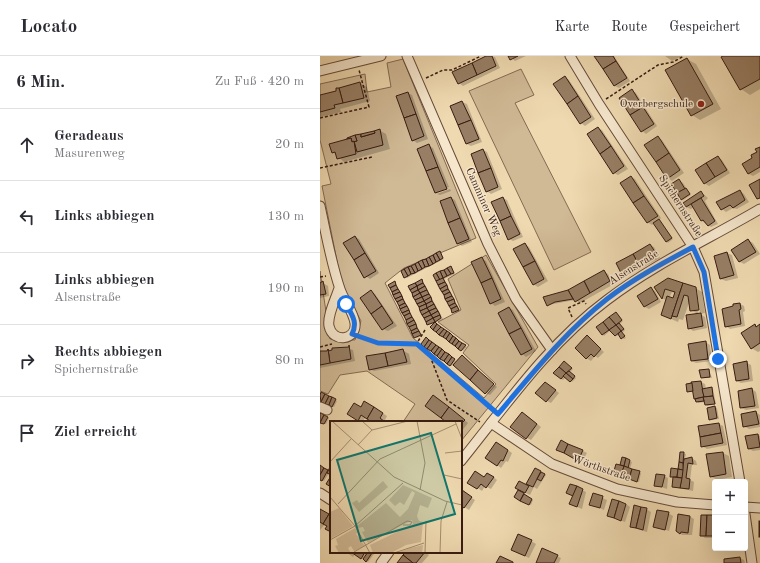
<!DOCTYPE html>
<html lang="de">
<head>
<meta charset="utf-8">
<style>
  :root { --surface:#fff; --page:#f7f7f7; --text:#2b2b33; --muted:#7c7c81; --line:#e1e1e2 }
  body { margin:0; font-family:"Old Standard TT",serif; background:var(--page); color:var(--text) }
  .controls { position:absolute; right:12px; bottom:12px; display:grid; overflow:hidden; border-radius:4px; box-shadow:0 4px 16px #0002 }
  .controls button { width:36px; height:36px; display:grid; place-items:center; padding:0; border:0; border-bottom:1px solid var(--line); background:var(--surface); color:var(--text); font:20px sans-serif }
  .stop { position:absolute; width:12px; height:12px; margin:-9px; border:3px solid #1a73e8; border-radius:50%; background:#fff }
  .stop.end { background:#1a73e8; border-color:#fff; box-shadow:0 1px 4px #0008 }
  .list { margin:0; padding:0; list-style:none }
  h2 { display:flex; justify-content:space-between; align-items:center; height:52px; margin:0; padding:0 16px; font-size:17px }
  h2 small { font-size:13px; font-weight:400; color:var(--muted) }
  .list li { display:grid; grid-template-columns:26px 1fr auto; gap:12px; align-items:center; box-sizing:border-box; height:72px; padding:0 16px; border-top:1px solid var(--line) }
  .list b { display:block; font-size:15px; white-space:nowrap }
  .list p { margin:0; font-size:13px; white-space:nowrap; color:var(--muted) }
  .list em { font-size:13px; font-style:normal; color:var(--muted) }
  .icon { flex:none; width:22px; height:22px; fill:none; stroke:currentColor; stroke-width:2; stroke-linecap:round; stroke-linejoin:round }
  .map { position:relative; flex:none; width:440px; height:507px; overflow:hidden }
  header { display:flex; align-items:center; gap:24px; box-sizing:border-box; height:56px; padding:0 20px; background:var(--surface); border-bottom:1px solid var(--line) }
  header strong { font-size:19px }
  nav { display:flex; gap:22px; margin-inline-start:auto; font-size:14px }
  main { display:flex }
  aside { flex:1; background:var(--surface) }
  .map>svg:first-child { display:block }
  .green { fill:#d0b995; stroke:#846a53 }
  .shadow { fill:#0003; fill-rule:evenodd }
  .building { fill:#977e64; stroke:#381b11 }
  .lines { fill:none; stroke-linecap:round; stroke-linejoin:round }
  .minor-casing { stroke:#664a39; stroke-width:11 }
  .path { stroke:#381b11; stroke-width:1.5; stroke-dasharray:3 2; stroke-linecap:butt }
  .minor { stroke:#f5e6cc; stroke-width:9 }
  .route { stroke:#1a73e8; stroke-width:5 }
  .poi-dot { fill:#8f2418; stroke:#f5e6cc; stroke-width:1.5 }
  .labels { text-anchor:middle; dominant-baseline:central; stroke-width:3; stroke-linejoin:round; paint-order:stroke }
  .poi-label { font-size:11px; fill:#381b11; stroke:#f5e6cc; text-anchor:end }
  .street-label { font-size:11px; fill:#381b11; stroke:#f5e6cc }
  .inset-road { fill:none; stroke:#a68d70; stroke-width:1 }
  .view { fill:#0f766e; fill-opacity:0.15; stroke:#0f766e; stroke-width:2 }
  .inset-edge { fill:none; stroke:#381b11; stroke-width:2 }
</style>
</head>
<body>
<header>
<strong>Locato</strong>
<nav><a>Karte</a><a>Route</a><a>Gespeichert</a></nav>
</header>
<main>
<aside>
<h2>6 Min.<small>Zu Fuß · 420 m</small></h2>
<ul class="list">
<li><svg class="icon" aria-label="ahead" viewBox="0 0 24 24"><path d="M12 20V5M6 11l6-6 6 6"/></svg><div><b>Geradeaus</b><p>Masurenweg</p></div><em>20 m</em></li>
<li><svg class="icon" aria-label="left" viewBox="0 0 24 24"><path d="M17 20v-9H6M10 6l-5 5 5 5"/></svg><div><b>Links abbiegen</b></div><em>130 m</em></li>
<li><svg class="icon" aria-label="left" viewBox="0 0 24 24"><path d="M17 20v-9H6M10 6l-5 5 5 5"/></svg><div><b>Links abbiegen</b><p>Alsenstraße</p></div><em>190 m</em></li>
<li><svg class="icon" aria-label="right" viewBox="0 0 24 24"><path d="M7 20v-9h11M14 6l5 5-5 5"/></svg><div><b>Rechts abbiegen</b><p>Spichernstraße</p></div><em>80 m</em></li>
<li><svg class="icon" aria-label="arrive" viewBox="0 0 24 24"><path d="M6 21V4h12l-3 4 3 4H6"/></svg><div><b>Ziel erreicht</b></div></li>
</ul>
</aside>
<div class="map">
<svg width="440" height="507" viewBox="0 0 440 507">
  <rect width="100%" height="100%" fill="#efd9b0"/>
  <filter id="stains"><feTurbulence type="fractalNoise" baseFrequency=".005" numOctaves="4"/><feColorMatrix values="0 0 0 0 .2 0 0 0 0 .09 0 0 0 0 .02 0 0 0 .5 -.17"/></filter>
  <radialGradient id="worn" r=".72"><stop offset=".6" stop-color="#630" stop-opacity="0"/><stop offset="1" stop-color="#630" stop-opacity=".3"/></radialGradient>
  <g class="green">
    <polygon points="83,3 156,182 84,212 65,227 93,282 164,342 176,328 143,297 149,289 118,266 141,254 128,223 166,199 218,291 141,385 141,366 83,366 95,348 47,315 20,319 8,338 0,335 0,215 10,283 35,284 41,265 22,230 2,130 11,128 0,84 0,28 45,18 47,36 71,31 67,7"/>
    <polygon points="201,13 214,39 195,47 271,196 234,214 149,35"/>
  </g>
  <g class="shadow">
    <polygon points="168,0 175,1 180,12 143,30 139,27"/>
    <polygon points="189,0 206,0 195,5"/>
    <polygon points="276,0 294,0 310,25 299,32 295,30"/>
    <polygon points="345,0 362,0 352,5"/>
    <polygon points="405,0 440,0 440,33 430,39 421,33"/>
    <polygon points="367,3 376,8 401,53 380,64 372,59"/>
    <polygon points="245,21 249,24 275,63 265,70 261,67"/>
    <polygon points="40,27 47,31 50,45 20,53 21,56 0,61 0,40"/>
    <polygon points="312,35 316,37 337,70 326,78 322,75"/>
    <polygon points="88,37 92,39 108,83 97,87 93,84"/>
    <polygon points="142,46 147,48 162,86 151,90 147,88 131,50"/>
    <polygon points="278,72 282,74 308,113 298,119 294,117"/>
    <polygon points="59,74 66,78 70,93 24,106 13,96 11,88"/>
    <polygon points="338,81 342,84 364,117 352,125 348,122"/>
    <polygon points="109,90 113,92 129,131 117,135 117,138 98,94"/>
    <polygon points="440,92 440,116 433,120 429,118 424,109 434,102"/>
    <polygon points="163,94 167,96 182,133 171,138 167,135"/>
    <polygon points="398,101 402,104 410,117 389,130 384,127"/>
    <polygon points="311,121 315,123 341,162 339,164 353,183 348,187 334,167 332,169 327,166"/>
    <polygon points="359,124 363,127 371,139 363,144 361,143"/>
    <polygon points="130,133 131,135 120,139 117,138"/>
    <polygon points="420,135 424,138 429,146 417,153 413,152 406,156 402,153"/>
    <polygon points="381,136 388,142 385,145 398,168 391,171 382,165 374,151 371,153 366,151"/>
    <polygon points="131,142 135,144 152,186 142,190 138,187"/>
    <polygon points="183,142 187,144 203,181 193,185 189,183"/>
    <polygon points="35,181 39,183 59,217 50,223 46,220"/>
    <polygon points="428,184 433,187 440,198 424,208 420,206 413,194"/>
    <polygon points="205,188 209,191 228,225 218,231 213,228"/>
    <polygon points="330,189 334,191 340,202 307,220 303,218"/>
    <polygon points="120,197 124,203 87,222 85,221"/>
    <polygon points="407,197 412,199 418,222 406,225 401,223 395,201"/>
    <polygon points="162,203 166,205 185,246 175,250 171,247"/>
    <polygon points="131,211 135,218 124,223 140,255 135,257 115,219"/>
    <polygon points="284,215 288,218 294,228 260,247 255,244 228,249 225,241 249,235"/>
    <polygon points="102,224 123,263 115,267 147,291 143,295 115,267 108,269 89,231"/>
    <polygon points="75,226 102,280 97,282 95,281"/>
    <polygon points="3,227 8,230 9,240 0,242 0,228"/>
    <path d="M335,231L375,232L378,258L371,254L370,244L363,264L359,263L358,266L342,259L346,244L342,242ZM352,236L355,237L353,243L349,242Z"/>
    <polygon points="331,233 335,235 341,246 329,253 325,251"/>
    <polygon points="377,233 382,236 385,257 380,258"/>
    <polygon points="51,235 55,238 77,270 68,275 63,273"/>
    <polygon points="420,248 424,250 425,255 423,256 425,270 410,273 406,270 414,251"/>
    <polygon points="189,252 193,254 216,295 206,301 202,298"/>
    <polygon points="296,257 303,265 300,268 305,274 302,277 306,282 304,283 299,279 295,280 291,274 284,280 278,271"/>
    <polygon points="380,258 385,261 387,272 373,275 369,272"/>
    <polygon points="435,269 438,271 440,270 440,295 438,296 431,292"/>
    <polygon points="267,281 284,296 278,302 275,300 271,305 266,302"/>
    <polygon points="108,284 136,305 132,310 102,288"/>
    <polygon points="385,286 390,289 392,305 376,307 372,305"/>
    <polygon points="23,291 33,294 35,305 0,312 0,296 13,295 13,293"/>
    <polygon points="84,295 89,298 91,308 54,315 50,313 48,302"/>
    <polygon points="142,301 177,331 170,339 166,337"/>
    <polygon points="246,307 253,313 250,316 256,322 252,326 246,321 243,324 241,323"/>
    <polygon points="427,307 431,309 433,325 421,327 417,325"/>
    <polygon points="389,314 392,322 382,322"/>
    <polygon points="381,326 385,328 386,333 393,333 396,348 387,350 385,346 378,347 374,336 368,336"/>
    <polygon points="229,329 239,337 231,347 227,345"/>
    <polygon points="432,333 436,336 439,352 426,354 421,352"/>
    <polygon points="0,337 17,345 14,351 0,345"/>
    <polygon points="114,340 148,367 141,376 141,366 127,366"/>
    <polygon points="45,346 67,360 64,366 54,366 46,361 42,366 28,358 41,352"/>
    <polygon points="395,351 397,352 399,363 392,364 390,363"/>
    <polygon points="436,356 440,359 440,371 429,373 424,370"/>
    <polygon points="0,358 9,362 6,368 0,366"/>
    <polygon points="206,359 221,371 211,384 207,382"/>
    <polygon points="399,368 403,370 407,389 387,393 382,390"/>
    <polygon points="438,379 440,380 440,394 433,395 429,393 427,381"/>
    <polygon points="180,389 192,397 188,406 186,405 181,412 177,409"/>
    <polygon points="238,393 263,395 267,397 262,406"/>
    <polygon points="361,397 366,398 365,403 372,402 376,405 377,409 372,409 370,424 374,426 373,435 353,431 354,422 351,420 359,414"/>
    <polygon points="403,397 409,400 412,421 397,424 390,420"/>
    <polygon points="303,402 312,406 310,413 321,417 319,426 296,418"/>
    <polygon points="0,411 8,415 11,411 11,418 9,417 4,425 0,423"/>
    <polygon points="215,413 226,419 217,433 214,431 210,439 199,434 207,429"/>
    <polygon points="172,420 177,424 171,433 165,430 162,435 149,426"/>
    <polygon points="344,420 348,422 347,433 335,429"/>
    <polygon points="262,434 266,436 262,453 255,450"/>
    <polygon points="198,435 213,444 211,449 195,441"/>
    <polygon points="142,436 155,444 149,454 141,449"/>
    <polygon points="274,438 287,444 284,454 270,448"/>
    <polygon points="306,448 310,451 305,466 288,460"/>
    <polygon points="326,453 331,456 327,476 311,471"/>
    <polygon points="0,454 11,460 11,475 5,468 0,474"/>
    <polygon points="348,457 353,460 349,475 334,470"/>
    <polygon points="369,460 374,463 372,479 362,479 357,475"/>
    <polygon points="393,460 395,461 395,482 385,482 381,479"/>
    <polygon points="211,485 216,488 209,502 196,496"/>
    <polygon points="26,496 51,496 54,498 48,506 35,498 33,501"/>
    <polygon points="87,496 105,496 109,499 102,507 79,507"/>
    <polygon points="237,500 241,502 239,507 218,507"/>
    <polygon points="420,502 424,504 425,507 405,507"/>
  </g>
  <g class="building">
    <polygon points="166,0 172,0 176,10 157,19 152,7"/>
    <polygon points="188,0 198,0 190,4"/>
    <polygon points="274,0 293,0 296,5 283,13"/>
    <polygon points="403,0 440,0 440,23 420,34 401,1"/>
    <polygon points="367,2 393,48 371,60 345,14"/>
    <polygon points="296,5 307,22 294,30 283,13"/>
    <polygon points="152,7 157,19 138,28 132,16"/>
    <polygon points="245,20 258,40 247,48 233,28"/>
    <polygon points="40,26 44,42 23,47 19,32"/>
    <polygon points="16,32 19,32 23,47 14,49 15,52 0,56 0,39 16,35"/>
    <polygon points="312,33 323,51 310,59 299,42"/>
    <polygon points="88,36 96,58 84,62 76,40"/>
    <polygon points="258,40 271,61 260,68 247,48"/>
    <polygon points="142,45 151,64 138,69 130,50"/>
    <polygon points="323,51 334,68 321,76 310,59"/>
    <polygon points="96,58 104,80 92,85 84,62"/>
    <polygon points="151,64 159,83 146,88 138,69"/>
    <polygon points="278,71 291,90 280,98 267,78"/>
    <polygon points="60,73 63,89 37,96 34,85 37,85 35,79 41,78 41,81 55,77 54,75"/>
    <polygon points="54,75 55,77 41,81 41,78"/>
    <polygon points="35,79 37,85 32,86 31,82 27,83 27,82"/>
    <polygon points="338,80 349,97 336,106 324,89"/>
    <polygon points="31,82 32,86 34,85 36,98 17,103 15,96 12,97 9,88"/>
    <polygon points="109,88 118,111 106,115 97,93"/>
    <polygon points="291,90 304,110 293,118 280,98"/>
    <polygon points="440,91 440,111 428,118 422,108 432,102 431,99 437,96 435,93"/>
    <polygon points="163,93 171,112 158,117 151,98"/>
    <polygon points="349,97 360,114 347,123 336,106"/>
    <polygon points="398,100 407,114 395,121 386,107"/>
    <polygon points="386,107 395,121 384,128 375,114"/>
    <polygon points="118,111 127,133 115,137 106,115"/>
    <polygon points="171,112 178,131 166,136 158,117"/>
    <polygon points="311,120 324,140 313,147 300,127"/>
    <polygon points="359,123 365,133 357,137 351,128"/>
    <polygon points="440,123 440,142 437,143 429,129"/>
    <polygon points="366,132 370,138 361,144 357,137"/>
    <polygon points="420,134 425,144 413,152 410,149 401,154 396,146"/>
    <polygon points="381,135 384,140 366,151 363,147"/>
    <polygon points="324,140 338,160 327,167 313,147"/>
    <polygon points="131,141 140,162 128,167 120,145"/>
    <polygon points="183,141 191,160 180,165 171,146"/>
    <polygon points="381,142 395,165 388,170 383,164 381,165 371,148"/>
    <polygon points="191,160 200,178 188,184 180,165"/>
    <polygon points="140,162 149,183 137,188 128,167"/>
    <polygon points="339,163 352,182 346,186 333,167"/>
    <polygon points="35,180 45,197 34,204 23,187"/>
    <polygon points="428,183 436,196 419,206 411,194"/>
    <polygon points="205,187 215,205 203,211 193,193"/>
    <polygon points="330,188 337,199 319,209 313,198"/>
    <polygon points="120,195 123,202 120,204 116,197"/>
    <polygon points="407,196 414,219 400,223 394,200"/>
    <polygon points="45,197 56,215 44,222 34,204"/>
    <polygon points="116,197 120,204 116,206 113,199"/>
    <polygon points="313,198 319,209 302,219 296,207"/>
    <polygon points="113,199 116,206 113,208 109,201"/>
    <polygon points="109,201 113,208 109,210 106,203"/>
    <polygon points="162,201 172,222 161,227 151,206"/>
    <polygon points="106,203 109,210 105,211 102,204"/>
    <polygon points="102,204 105,211 102,213 98,206"/>
    <polygon points="215,205 224,223 213,229 203,211"/>
    <polygon points="98,206 102,213 98,215 95,208"/>
    <polygon points="95,208 98,215 95,217 91,210"/>
    <polygon points="91,210 95,217 91,218 88,211"/>
    <polygon points="131,210 134,217 131,218 127,212"/>
    <polygon points="88,211 91,218 88,220 84,213"/>
    <polygon points="127,212 131,218 127,220 124,214"/>
    <polygon points="84,213 88,220 84,222 81,215"/>
    <polygon points="124,214 127,220 123,222 120,215"/>
    <polygon points="284,214 290,225 270,237 264,225"/>
    <polygon points="120,215 123,222 120,224 116,217"/>
    <polygon points="116,217 120,224 116,225 113,219"/>
    <polygon points="123,222 125,226 118,229 116,225"/>
    <polygon points="172,222 181,243 170,248 161,227"/>
    <polygon points="348,222 363,227 351,263 341,259 347,240 353,242 355,236 345,233 342,243 334,231"/>
    <polygon points="102,223 103,227 97,230 95,227"/>
    <polygon points="3,225 6,238 0,239 0,227"/>
    <polygon points="75,225 76,229 70,232 68,229"/>
    <polygon points="264,225 270,237 255,246 248,234"/>
    <polygon points="125,226 127,229 120,233 118,229"/>
    <polygon points="95,227 97,230 90,234 88,230"/>
    <polygon points="103,227 105,230 98,234 97,230"/>
    <polygon points="363,227 376,231 379,254 370,255 368,240 364,239 357,261 352,260"/>
    <polygon points="76,229 78,233 72,236 70,232"/>
    <polygon points="127,229 128,233 122,236 120,233"/>
    <polygon points="97,230 98,234 92,237 90,234"/>
    <polygon points="105,230 107,234 100,237 98,234"/>
    <polygon points="331,231 338,243 324,251 317,240"/>
    <polygon points="78,233 80,236 73,239 72,236"/>
    <polygon points="128,233 130,236 124,239 122,236"/>
    <polygon points="51,234 62,250 51,258 40,242"/>
    <polygon points="98,234 100,237 93,241 92,237"/>
    <polygon points="107,234 109,238 102,241 100,237"/>
    <polygon points="248,234 253,243 235,246 227,250 223,241"/>
    <polygon points="80,236 82,240 75,243 73,239"/>
    <polygon points="130,236 132,240 125,243 124,239"/>
    <polygon points="100,237 102,241 95,244 93,241"/>
    <polygon points="109,238 111,241 104,245 102,241"/>
    <polygon points="82,240 83,243 77,246 75,243"/>
    <polygon points="132,240 134,243 127,246 125,243"/>
    <polygon points="102,241 104,245 97,248 95,244"/>
    <polygon points="111,241 112,245 106,248 104,245"/>
    <polygon points="83,243 85,247 79,250 77,246"/>
    <polygon points="134,243 135,247 129,250 127,246"/>
    <polygon points="104,245 106,248 99,251 97,248"/>
    <polygon points="112,245 114,248 107,252 106,248"/>
    <polygon points="85,247 87,250 80,253 79,250"/>
    <polygon points="135,247 137,250 131,253 129,250"/>
    <polygon points="420,247 421,253 419,254 421,268 405,271 402,253 413,250 413,248"/>
    <polygon points="106,248 107,252 100,255 99,251"/>
    <polygon points="114,248 116,252 109,255 107,252"/>
    <polygon points="62,250 73,267 62,274 51,258"/>
    <polygon points="87,250 89,254 82,257 80,253"/>
    <polygon points="137,250 139,254 132,257 131,253"/>
    <polygon points="189,251 201,272 189,278 178,257"/>
    <polygon points="107,252 109,255 102,259 100,255"/>
    <polygon points="116,252 118,255 111,259 109,255"/>
    <polygon points="89,254 90,257 84,260 82,257"/>
    <polygon points="109,255 111,259 104,262 102,259"/>
    <polygon points="118,255 120,259 113,262 111,259"/>
    <polygon points="296,256 302,264 296,269 289,261"/>
    <polygon points="90,257 92,261 86,264 84,260"/>
    <polygon points="381,257 383,270 368,273 366,259"/>
    <polygon points="111,259 113,262 106,266 104,262"/>
    <polygon points="120,259 121,262 115,266 113,262"/>
    <polygon points="92,261 94,264 87,268 86,264"/>
    <polygon points="289,261 296,269 289,274 283,266"/>
    <polygon points="113,262 115,266 107,269 106,266"/>
    <polygon points="94,264 96,268 89,271 87,268"/>
    <polygon points="115,266 117,268 113,274 110,271"/>
    <polygon points="283,266 289,274 282,279 276,271"/>
    <polygon points="299,267 304,273 301,275 296,269"/>
    <polygon points="96,268 97,272 91,275 89,271"/>
    <polygon points="117,268 121,271 116,276 113,274"/>
    <polygon points="435,268 436,271 440,268 440,287 431,293 421,277"/>
    <polygon points="296,269 301,275 295,280 289,274"/>
    <polygon points="121,271 124,273 119,279 116,276"/>
    <polygon points="97,272 99,275 92,278 91,275"/>
    <polygon points="201,272 212,293 201,299 189,278"/>
    <polygon points="124,273 127,275 123,281 119,279"/>
    <polygon points="99,275 101,279 94,282 92,278"/>
    <polygon points="127,275 130,277 126,283 123,281"/>
    <polygon points="301,275 305,280 301,283 298,278"/>
    <polygon points="130,277 133,280 129,286 126,283"/>
    <polygon points="267,279 281,293 274,301 271,298 266,303 255,292"/>
    <polygon points="133,280 136,282 132,288 129,286"/>
    <polygon points="106,281 109,284 104,291 101,288"/>
    <polygon points="136,282 139,285 135,290 132,288"/>
    <polygon points="109,284 112,286 107,293 104,291"/>
    <polygon points="139,285 142,287 138,293 135,290"/>
    <polygon points="386,285 388,303 371,305 368,288"/>
    <polygon points="112,286 116,289 111,295 107,293"/>
    <polygon points="142,287 146,289 141,295 138,293"/>
    <polygon points="29,289 31,303 10,307 8,293 8,295 12,294 12,292 29,291"/>
    <polygon points="116,289 119,291 114,298 111,295"/>
    <polygon points="119,291 122,293 117,300 114,298"/>
    <polygon points="8,293 10,307 0,309 0,295 7,295"/>
    <polygon points="83,293 87,306 68,310 65,297"/>
    <polygon points="122,293 125,296 120,303 117,300"/>
    <polygon points="125,296 129,298 124,305 120,303"/>
    <polygon points="65,297 68,310 49,314 46,300"/>
    <polygon points="129,298 132,301 127,308 124,305"/>
    <polygon points="142,299 158,314 150,324 133,309"/>
    <polygon points="132,301 135,303 130,310 127,308"/>
    <polygon points="244,305 252,312 246,317 239,311"/>
    <polygon points="427,305 429,323 416,325 413,308"/>
    <polygon points="239,311 246,317 241,323 233,317"/>
    <polygon points="389,313 390,321 381,322 379,314"/>
    <polygon points="158,314 174,328 165,338 150,324"/>
    <polygon points="249,315 255,320 253,323 246,317"/>
    <polygon points="246,317 253,323 250,326 243,320"/>
    <polygon points="381,325 384,341 374,343 371,326"/>
    <polygon points="225,326 236,334 226,346 215,337"/>
    <polygon points="372,327 373,335 367,336 366,328"/>
    <polygon points="392,331 393,340 384,341 382,333"/>
    <polygon points="432,332 435,350 420,352 418,335"/>
    <polygon points="1,336 5,338 1,346 0,339"/>
    <polygon points="5,338 9,340 5,348 1,346"/>
    <polygon points="113,339 129,351 121,362 105,350"/>
    <polygon points="9,340 12,341 9,349 5,348"/>
    <polygon points="393,340 395,348 385,349 383,341"/>
    <polygon points="12,341 16,343 12,351 9,349"/>
    <polygon points="383,341 384,345 376,346 375,343"/>
    <polygon points="44,345 54,351 47,363 41,359 38,365 27,358 34,347 41,351"/>
    <polygon points="395,350 397,362 389,364 387,352"/>
    <polygon points="54,351 63,357 60,362 65,366 52,366 47,363"/>
    <polygon points="129,351 145,364 141,368 141,366 126,366 121,362"/>
    <polygon points="436,355 439,368 423,371 421,358"/>
    <polygon points="202,356 217,368 206,383 190,371"/>
    <polygon points="1,357 4,359 0,367 0,358"/>
    <polygon points="4,359 8,361 4,368 0,367"/>
    <polygon points="399,367 401,377 380,381 378,370"/>
    <polygon points="401,377 403,387 381,391 380,381"/>
    <polygon points="438,378 440,391 428,393 425,380"/>
    <polygon points="241,384 248,388 244,397 236,394"/>
    <polygon points="176,386 188,394 183,405 181,404 177,410 165,402"/>
    <polygon points="248,388 263,394 258,405 244,397"/>
    <polygon points="360,396 364,396 363,407 359,406"/>
    <polygon points="403,396 406,418 390,421 386,398"/>
    <polygon points="302,401 306,402 304,410 300,409"/>
    <polygon points="372,401 373,408 368,407 366,422 370,423 369,433 360,432 364,403"/>
    <polygon points="306,402 310,404 308,412 304,410"/>
    <polygon points="359,406 363,407 363,414 358,413"/>
    <polygon points="296,408 304,410 301,420 293,418"/>
    <polygon points="0,409 4,412 0,419"/>
    <polygon points="11,409 11,419 7,417"/>
    <polygon points="304,410 312,413 309,423 301,421"/>
    <polygon points="4,412 8,414 2,425 0,424 0,419"/>
    <polygon points="215,412 221,415 213,431 206,428"/>
    <polygon points="351,412 358,413 357,421 350,421"/>
    <polygon points="312,413 320,415 317,426 309,423"/>
    <polygon points="358,413 363,414 362,422 357,421"/>
    <polygon points="155,415 164,421 167,417 174,421 166,432 161,428 157,433 147,427"/>
    <polygon points="221,416 225,418 221,425 217,423"/>
    <polygon points="336,418 345,419 342,431 334,430"/>
    <polygon points="11,420 11,431 6,428"/>
    <polygon points="353,421 362,422 360,432 352,431"/>
    <polygon points="199,425 209,430 205,437 195,432"/>
    <polygon points="250,428 257,430 253,440 246,437"/>
    <polygon points="257,430 263,433 257,451 249,448"/>
    <polygon points="142,434 152,441 144,452 141,450"/>
    <polygon points="198,434 204,437 200,445 194,441"/>
    <polygon points="273,437 283,440 280,452 269,449"/>
    <polygon points="204,438 212,443 209,449 200,445"/>
    <polygon points="292,443 299,445 294,462 287,460"/>
    <polygon points="299,445 306,448 301,465 294,462"/>
    <polygon points="314,449 321,451 316,472 310,471"/>
    <polygon points="321,451 327,452 323,474 316,472"/>
    <polygon points="0,453 9,458 3,468 0,466"/>
    <polygon points="337,454 349,456 345,474 333,471"/>
    <polygon points="9,458 11,459 11,476 5,473 7,470 3,468"/>
    <polygon points="358,458 370,460 368,477 361,476 360,478 356,475"/>
    <polygon points="381,459 387,459 386,480 380,480"/>
    <polygon points="387,459 393,459 395,480 386,480"/>
    <rect x="439" y="465" width="1" height="16"/>
    <polygon points="198,478 212,484 205,500 191,494"/>
    <polygon points="222,492 238,499 234,507 216,507"/>
    <polygon points="31,496 45,496 41,503"/>
    <polygon points="48,496 52,497 46,506 43,503"/>
    <polygon points="86,496 105,496 96,507 93,507 83,499"/>
    <polygon points="83,499 93,507 77,507"/>
    <polygon points="180,500 193,506 193,507 176,507"/>
    <polygon points="420,501 421,507 404,507 404,503"/>
  </g>
  <g class="lines">
    <g class="minor-casing">
      <g id="minor">
        <polyline points="87,0 168,188 196,243 232,294"/>
        <polyline points="250,0 279,48 373,191 384,216 420,426"/>
        <polyline points="0,15 61,0"/>
        <path d="M0,150C6,177 11,207 20,233C24,245 33,255 35,267C37,284 13,288 9,270C7,260 16,242 19,232"/>
        <polyline points="0,351 7,354"/>
        <polyline points="171,367 232,408 297,433 357,446 395,449"/>
        <path d="M141,405C186,349 229,287 287,244C334,208 389,183 440,153"/>
        <polyline points="0,437 11,444"/>
        <polyline points="425,451 440,452"/>
        <polyline points="425,458 432,507"/>
        <polyline points="61,507 69,496"/>
      </g>
    </g>
    <g class="path">
      <polyline points="106,22 123,14 132,14 161,0"/>
      <polyline points="286,43 338,9 353,6 364,0"/>
      <polyline points="0,62 49,51 39,14"/>
      <polyline points="0,112 52,101"/>
      <polyline points="0,221 6,220"/>
      <polyline points="252,261 248,252 264,245 266,248"/>
      <polyline points="105,274 97,287 171,352"/>
      <polyline points="40,281 58,287 97,287"/>
      <polyline points="0,291 12,288"/>
      <polyline points="110,300 127,344 160,366"/>
    </g>
    <use href="#minor" class="minor"/>
  </g>
  <g class="lines">
    <path class="route" d="M26,248C32,259 38,266 32,278L58,287L97,288L178,358C212,318 245,276 287,243C313,223 343,207 373,191L384,216L398,303"/>
  </g>
  <circle class="poi-dot" cx="381" cy="48" r="4"/>
  <g class="labels">
    <g class="poi-label">
      <text x="373" y="48">Overbergschule</text>
    </g>
    <g class="street-label">
      <text transform="translate(163 146) rotate(66)">Camminer Weg</text>
      <text transform="translate(360 150) rotate(57)">Spichernstraße</text>
      <text transform="translate(314 212) rotate(-32)">Alsenstraße</text>
      <text transform="translate(281 413) rotate(19)">Wörthstraße</text>
    </g>
  </g>
  <g transform="translate(10 365)">
    <rect width="132" height="132" fill="#efd9b0"/>
    <path d="M53,60L58,66L29,91L22,82L27,79L29,82ZM73,64L102,77L98,87L90,84L87,95L89,100L93,101L91,121L76,124L61,132H43L40,124L83,103L82,99L38,122L32,111L35,110L33,106L28,107L27,105L56,82L70,96L78,88L85,72L82,70L74,84L70,81L65,85L59,79ZM9,87L23,105L0,118V91ZM25,107L28,111L26,113L35,125L24,130L21,125L18,127L21,132H9L5,125L8,124L6,118ZM93,124L92,132H67L80,127Z" fill="#d0b995"/>
    <path class="inset-road" d="M2,0L64,56L115,80L132,84M32,0L42,9M87,0L95,42L90,69M125,0L132,18M28,24L42,9L78,0M115,32L132,30M0,41L21,18M114,54L132,58M0,76L25,105L40,132M8,83L50,38L126,3M0,119L25,105L73,62M24,131L77,100L82,101L80,104H73M64,132L94,122M95,132L96,100M110,132L111,100L117,81"/>
    <path class="view" d="M101,12L125,93L31,120L7,39Z"/>
    <rect width="132" height="132" class="inset-edge"/>
  </g>
  <rect width="100%" height="100%" filter="url(#stains)"/>
  <rect width="100%" height="100%" fill="url(#worn)"/>
</svg>
<div class="controls">
<button>+</button>
<button>−</button>
</div>
<div class="stop" style="left:26px;top:248px"></div>
<div class="stop end" style="left:398px;top:303px"></div>
</div>
</main>
</body>
</html>
